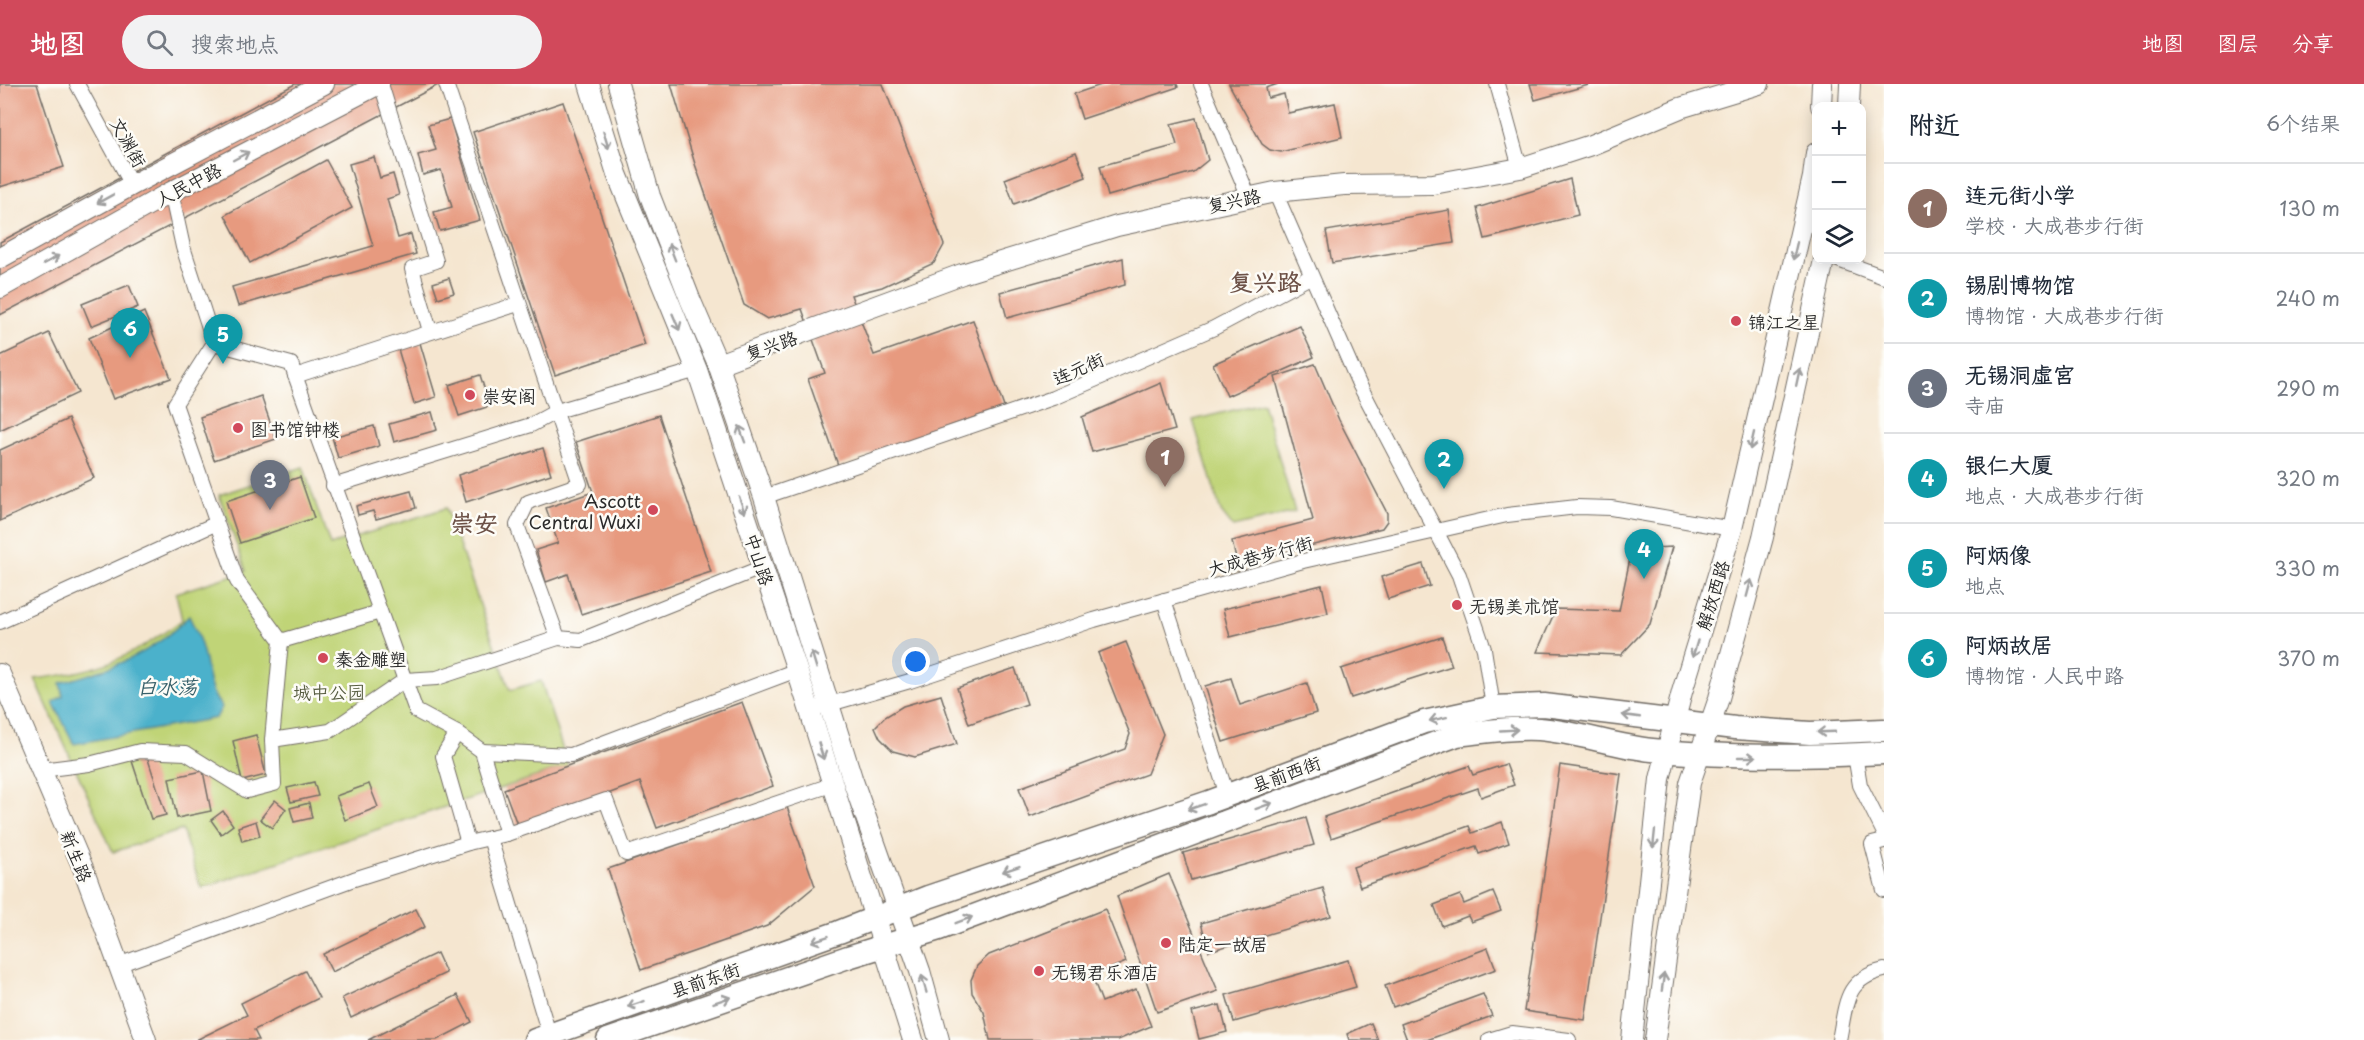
<!DOCTYPE html>
<html lang="zh">
<head>
<meta charset="utf-8">
<style>
  :root { --surface:#fff; --page:#f2f2f3; --text:#1f2937; --muted:#747a83; --line:#e0e1e3; --accent:#d1495b }
  body { margin:0; font-family:"Playpen Sans","LXGW WenKai TC",sans-serif; background:var(--page); color:var(--text) }
  .controls { position:absolute; right:18px; top:18px; display:grid; overflow:hidden; border-radius:12px; box-shadow:0 3px 15px #0003 }
  .controls button { width:54px; height:54px; display:grid; place-items:center; padding:0; border:0; border-bottom:2px solid var(--line); background:var(--surface); color:var(--text); font:30px sans-serif }
  .you { position:absolute; left:916px; top:578px; width:21px; height:21px; margin:-15px; border:4px solid #fff; border-radius:50%; background:#1a73e8; box-shadow:0 0 0 9px #1a73e833 }
  .badge { display:grid; place-items:center; width:39px; height:39px; border-radius:50%; background:var(--accent); color:#fff; font-size:20px; font-weight:700 }
  .pin { position:absolute; translate:-50% -50px; filter:drop-shadow(0 2px 3px #0008) }
  .pin::after { content:''; position:absolute; top:32px; width:21px; height:18px; background:inherit; clip-path:polygon(0 0,100% 0,50% 100%) }
  .list { margin:0; padding:0; list-style:none }
  h2 { display:flex; justify-content:space-between; align-items:center; height:78px; margin:0; padding:0 24px; font-size:26px }
  h2 small { font-size:20px; font-weight:400; color:var(--muted) }
  .list li { display:grid; grid-template-columns:39px 1fr auto; gap:18px; align-items:center; box-sizing:border-box; height:90px; padding:0 24px; border-top:2px solid var(--line) }
  .list b { display:block; font-size:22px; white-space:nowrap }
  .list p { margin:0; font-size:20px; white-space:nowrap; color:var(--muted) }
  .list em { font-size:20px; font-style:normal; color:var(--muted) }
  .icon { flex:none; width:33px; height:33px; fill:none; stroke:currentColor; stroke-width:2; stroke-linecap:round; stroke-linejoin:round }
  .map { position:relative; flex:none; width:1884px; height:956px; overflow:hidden }
  header { display:flex; align-items:center; gap:36px; box-sizing:border-box; height:84px; padding:0 30px; background:var(--accent); color:#fff }
  header strong { font-size:28px }
  nav { display:flex; gap:33px; margin-inline-start:auto; font-size:21px }
  .search { width:420px; height:54px; background:var(--page); display:flex; align-items:center; gap:15px; box-sizing:border-box; padding:0 21px; border-radius:33px; color:var(--muted); font-size:22px }
  main { display:flex }
  aside { flex:1; background:var(--surface) }
  .map>svg:first-child { display:block }
  .green { fill:#c0d477; stroke:#768051; stroke-width:1.5 }
  .water { fill:#4cb1cb; stroke:#3c6e7b; stroke-width:1.5 }
  .building { fill:#e79a7f }
  .lines { fill:none; stroke-linecap:round; stroke-linejoin:round }
  .street-casing { stroke:#726c65; stroke-width:16 }
  .secondary-casing { stroke:#726c65; stroke-width:22 }
  .primary-casing { stroke:#726c65; stroke-width:25 }
  .street { stroke:#fff; stroke-width:14 }
  .secondary { stroke:#fff; stroke-width:20 }
  .primary { stroke:#fff; stroke-width:22 }
  .oneway { stroke:#a0a0a0 }
  .poi-dot { fill:#d1495b; stroke:#fdfcf7; stroke-width:2 }
  .labels { text-anchor:middle; dominant-baseline:central; stroke-width:5; stroke-linejoin:round; paint-order:stroke }
  .street-label { font-size:18px; fill:#2b2b2b; stroke:#fdfcf7 }
  .poi-label { font-size:18px; fill:#2b2b2b; stroke:#fdfcf7; text-anchor:start }
  .park-label { font-size:18px; fill:#585e42; stroke:#fdfcf7 }
  .water-label { font-size:20px; font-style:italic; fill:#38616b; stroke:#fdfcf7 }
  .district-label { font-size:24px; font-weight:bold; fill:#6d5248; stroke:#fdfcf7 }
</style>
</head>
<body>
<header>
<strong>地图</strong>
<div class="search"><svg class="icon" aria-label="search" viewBox="0 0 24 24"><circle cx="10" cy="10" r="6"/><path d="M15 15l6 6"/></svg>搜索地点</div>
<nav><a>地图</a><a>图层</a><a>分享</a></nav>
</header>
<main>
<div class="map">
<svg width="1884" height="956" viewBox="0 0 1884 956">
  <rect width="100%" height="100%" fill="#fdfcf7"/>
  <filter id="ink" filterUnits="userSpaceOnUse"><feTurbulence type="fractalNoise" baseFrequency=".0167" numOctaves="2"/><feDisplacementMap in="SourceGraphic" scale="12" xChannelSelector="R" yChannelSelector="G"/><feConvolveMatrix kernelMatrix="1 2 1 2 8 2 1 2 1" color-interpolation-filters="sRGB"/></filter>
  <filter id="wash" filterUnits="userSpaceOnUse"><feTurbulence type="fractalNoise" baseFrequency=".008" numOctaves="4" result="noise"/><feDisplacementMap in="SourceGraphic" scale="24" xChannelSelector="R" yChannelSelector="G"/><feGaussianBlur stdDeviation="1.35" result="paint"/><feColorMatrix in="noise" values="0 0 0 0 0 0 0 0 0 0 0 0 0 0 0 0 0 1.4 0 .05"/><feComposite in="paint" operator="in"/></filter>
  <g filter="url(#wash)">
    <rect width="100%" height="100%" fill="#f5e6d0"/>
    <g class="green">
      <polygon points="1263,319 1295,428 1233,443 1221,428 1193,336"/>
      <path d="M303,383L330,461L446,424L510,606L541,597L568,682L201,804L182,746L113,768L35,595C100,587 129,575 182,536L176,509L246,487L219,411Z"/>
    </g>
    <path class="water" d="M189,532C194,542 199,553 202,564C208,584 207,606 222,623L216,634L74,660L53,618L63,612L60,599C113,584 150,572 189,532Z"/>
    <g id="blocks">
      <g class="building">
        <polygon points="0,0 37,0 64,83 0,103"/>
        <polygon points="295,0 440,0 0,231 0,158"/>
        <polygon points="671,0 883,0 944,161 934,179 882,203 851,211 874,271 973,236 1004,323 838,381 808,295 825,289 802,225 767,235 744,221 695,80"/>
        <polygon points="1104,0 1177,0 1178,3 1082,35 1074,10"/>
        <polygon points="1229,0 1278,0 1266,4 1268,14 1284,10 1288,29 1335,19 1342,53 1281,68 1270,66 1262,60"/>
        <polygon points="1530,0 1589,0 1589,1 1535,16"/>
        <polygon points="563,18 645,261 555,291 473,48"/>
        <polygon points="1196,34 1208,76 1193,88 1108,112 1100,82 1177,61 1171,40"/>
        <polygon points="450,35 480,136 440,147 434,128 452,123 441,86 423,91 418,71 436,66 428,41"/>
        <polygon points="1076,68 1086,93 1014,120 1005,95"/>
        <polygon points="374,73 380,94 393,90 399,111 387,115 398,154 411,150 416,170 238,222 232,203 373,162 349,80"/>
        <polygon points="326,76 352,124 250,179 225,131"/>
        <polygon points="1570,95 1578,131 1485,155 1477,124"/>
        <polygon points="1449,126 1454,159 1332,179 1326,147"/>
        <polygon points="1123,174 1125,201 1007,234 1000,208"/>
        <polygon points="449,194 454,209 438,214 433,199"/>
        <polygon points="129,201 138,223 91,242 82,220"/>
        <polygon points="144,228 171,294 113,315 89,254"/>
        <polygon points="1300,242 1314,273 1227,312 1213,280"/>
        <polygon points="49,249 78,309 0,346 0,272"/>
        <polygon points="420,259 436,313 414,320 398,265"/>
        <polygon points="1315,280 1339,336 1387,429 1387,437 1382,444 1237,480 1232,457 1313,436 1275,293"/>
        <polygon points="480,291 490,322 459,332 449,301"/>
        <polygon points="1161,299 1175,346 1092,368 1082,333"/>
        <polygon points="261,312 276,355 214,376 200,333"/>
        <polygon points="432,328 437,346 394,358 389,340"/>
        <polygon points="659,331 711,488 581,530 568,490 546,498 536,466 558,459 546,424 593,408 576,358"/>
        <polygon points="68,335 94,394 0,437 0,366"/>
        <polygon points="374,342 379,362 338,374 332,353"/>
        <polygon points="543,364 551,390 466,418 458,391"/>
        <polygon points="300,393 314,434 240,459 226,417"/>
        <polygon points="411,407 416,424 376,435 373,427 358,431 356,422"/>
        <polygon points="1672,463 1650,540 1621,571 1537,568 1556,525 1619,527 1632,465"/>
        <polygon points="1423,480 1430,502 1388,515 1381,493"/>
        <polygon points="1322,501 1328,529 1230,553 1223,525"/>
        <polygon points="1442,553 1452,582 1351,614 1341,585"/>
        <polygon points="1126,558 1163,650 1147,690 1030,733 1019,704 1125,665 1130,650 1098,569"/>
        <polygon points="1015,584 1027,620 969,640 957,604"/>
        <polygon points="1231,594 1240,621 1307,599 1316,629 1223,658 1205,602"/>
        <polygon points="941,611 957,660 915,673 893,667 880,654 875,643 885,633 903,622"/>
        <polygon points="742,618 773,702 657,744 640,698 518,743 504,705"/>
        <polygon points="256,651 266,691 242,697 233,657"/>
        <polygon points="146,669 166,731 151,735 131,674"/>
        <polygon points="1506,680 1514,701 1481,713 1478,704 1331,754 1324,733 1469,682 1473,691"/>
        <polygon points="1560,681 1621,690 1585,936 1524,927"/>
        <polygon points="203,687 211,727 177,734 169,694"/>
        <polygon points="314,698 318,712 291,718 287,704"/>
        <polygon points="369,700 378,723 345,736 336,712"/>
        <polygon points="275,716 286,725 272,744 260,735"/>
        <polygon points="309,719 312,734 294,738 290,724"/>
        <polygon points="787,723 815,802 767,842 641,886 608,785"/>
        <polygon points="223,727 233,741 221,750 211,736"/>
        <polygon points="1306,734 1314,761 1191,796 1183,769"/>
        <polygon points="256,737 260,752 242,757 238,743"/>
        <polygon points="1502,738 1509,759 1479,770 1476,762 1360,803 1353,783 1469,742 1472,749"/>
        <polygon points="1169,790 1218,907 1157,928 1117,812"/>
        <polygon points="1323,804 1331,832 1209,867 1201,839"/>
        <polygon points="1493,808 1501,827 1471,838 1468,832 1442,842 1434,821 1460,811 1464,820"/>
        <polygon points="416,825 425,843 332,888 323,870"/>
        <polygon points="1105,825 1126,878 1092,892 1102,918 1136,905 1151,942 1118,956 990,956 984,928 972,909 971,896 977,882 989,871"/>
        <polygon points="1488,864 1496,885 1393,923 1385,902"/>
        <polygon points="437,869 446,889 351,934 342,914"/>
        <polygon points="1348,876 1356,903 1234,938 1226,911"/>
        <polygon points="305,887 319,914 254,946 259,956 196,956 247,931 241,919"/>
        <polygon points="1483,910 1492,932 1427,956 1407,956 1401,940"/>
        <polygon points="458,911 472,938 437,956 368,956"/>
        <polygon points="1220,921 1227,948 1199,955 1192,928"/>
        <polygon points="1371,939 1378,956 1349,956 1347,950"/>
      </g>
    </g>
  </g>
  <g filter="url(#ink)">
    <use href="#blocks" fill-opacity="0" stroke="#726c65" stroke-width="1.5"/>
    <g class="lines">
      <g class="street-casing">
        <g id="street">
          <polyline points="77,0 132,101"/>
          <polyline points="381,0 436,177 412,185 430,247"/>
          <polyline points="446,0 580,400 528,418 517,441 558,554 581,556 763,483"/>
          <polyline points="1201,0 1249,113"/>
          <polyline points="1497,0 1520,84"/>
          <polyline points="171,108 183,163 214,259 175,320 237,497 281,557 380,528"/>
          <polyline points="1275,108 1359,300 1459,491 1484,565 1493,623"/>
          <polyline points="1838,176 1884,193"/>
          <polyline points="214,259 291,280 416,627 457,649"/>
          <polyline points="295,292 518,220"/>
          <polyline points="333,402 531,341 557,327 697,286"/>
          <polyline points="764,413 1053,314 1214,244 1310,193"/>
          <polyline points="1164,516 1227,711"/>
          <polyline points="0,538 215,440"/>
          <polyline points="809,626 910,597 1094,536 1303,477 1507,431 1577,423 1611,424 1732,445"/>
          <polyline points="272,656 281,557"/>
          <polyline points="482,667 571,671 797,586"/>
          <polyline points="1855,671 1860,701 1884,749"/>
          <polyline points="41,686 89,680 140,667 186,669 247,707 274,700 272,656 330,647 405,596 437,594 558,554"/>
          <polyline points="490,754 549,950"/>
          <polyline points="1884,757 1872,760 1884,806"/>
          <polyline points="468,759 443,672 457,649 482,667 507,750"/>
          <polyline points="118,881 354,795 468,759 507,750 606,716 626,770 831,701"/>
          <polyline points="1489,956 1512,949 1569,956"/>
          <path d="M1839,956C1846,922 1844,895 1884,886"/>
        </g>
      </g>
      <g class="secondary-casing">
        <g id="secondary">
          <polyline points="589,0 617,90 697,286 797,586 913,956"/>
          <polyline points="618,0 650,112 690,215 718,280 764,413 852,694 920,887 939,956"/>
          <polyline points="1821,22 1822,0"/>
          <polyline points="1849,22 1850,0"/>
          <polyline points="0,174 132,101 324,0"/>
          <polyline points="0,204 171,108 379,0"/>
          <polyline points="718,280 962,190 1117,142 1275,108 1344,101 1433,100 1520,84 1591,61 1680,24 1759,0"/>
          <polyline points="0,590 83,784 146,956"/>
          <polyline points="1632,956 1660,695 1682,608 1732,445 1813,93 1816,69"/>
          <polyline points="1655,956 1690,699 1719,614 1763,453 1824,176"/>
        </g>
      </g>
      <g class="primary-casing">
        <g id="primary">
          <polyline points="535,956 839,848 928,813 1209,718 1424,638 1493,623 1544,621 1735,644 1810,649 1884,646"/>
          <path d="M608,956L848,873L939,845L1457,651C1484,648 1512,643 1539,645C1577,648 1614,662 1652,666C1730,674 1806,673 1884,669"/>
        </g>
      </g>
      <use href="#street" class="street"/>
      <use href="#secondary" class="secondary"/>
      <use href="#primary" class="primary"/>
    </g>
    <defs><path id="oneway-shaft" d="M-6 0H5M1.5-3L5.5 0L1.5 3" fill="none" stroke-width="1.6" stroke-linecap="round" stroke-linejoin="round" transform="scale(1.5)"/></defs>
    <g class="oneway">
      <use href="#oneway-shaft" transform="translate(606 56) rotate(73)"/>
      <use href="#oneway-shaft" transform="translate(241 72) rotate(-28)"/>
      <use href="#oneway-shaft" transform="translate(105 115) rotate(151)"/>
      <use href="#oneway-shaft" transform="translate(1795 167) rotate(103)"/>
      <use href="#oneway-shaft" transform="translate(672 168) rotate(-111)"/>
      <use href="#oneway-shaft" transform="translate(51 176) rotate(-29)"/>
      <use href="#oneway-shaft" transform="translate(676 238) rotate(67)"/>
      <use href="#oneway-shaft" transform="translate(1798 293) rotate(-78)"/>
      <use href="#oneway-shaft" transform="translate(742 350) rotate(-110)"/>
      <use href="#oneway-shaft" transform="translate(1752 357) rotate(103)"/>
      <use href="#oneway-shaft" transform="translate(742 421) rotate(71)"/>
      <use href="#oneway-shaft" transform="translate(1749 504) rotate(-75)"/>
      <use href="#oneway-shaft" transform="translate(1695 565) rotate(107)"/>
      <use href="#oneway-shaft" transform="translate(814 576) rotate(-107)"/>
      <use href="#oneway-shaft" transform="translate(1631 632) rotate(-172)"/>
      <use href="#oneway-shaft" transform="translate(1438 635) rotate(168)"/>
      <use href="#oneway-shaft" transform="translate(1509 646) rotate(-3)"/>
      <use href="#oneway-shaft" transform="translate(1826 648) rotate(178)"/>
      <use href="#oneway-shaft" transform="translate(821 667) rotate(73)"/>
      <use href="#oneway-shaft" transform="translate(1747 673)"/>
      <use href="#oneway-shaft" transform="translate(1264 722) rotate(-20)"/>
      <use href="#oneway-shaft" transform="translate(1196 723) rotate(161)"/>
      <use href="#oneway-shaft" transform="translate(1654 755) rotate(96)"/>
      <use href="#oneway-shaft" transform="translate(1011 785) rotate(161)"/>
      <use href="#oneway-shaft" transform="translate(964 836) rotate(-21)"/>
      <use href="#oneway-shaft" transform="translate(820 855) rotate(161)"/>
      <use href="#oneway-shaft" transform="translate(1663 898) rotate(-82)"/>
      <use href="#oneway-shaft" transform="translate(924 900) rotate(-106)"/>
      <use href="#oneway-shaft" transform="translate(722 916) rotate(-19)"/>
      <use href="#oneway-shaft" transform="translate(636 920) rotate(161)"/>
    </g>
  </g>
  <g class="poi-dot">
    <circle cx="1736" cy="237" r="6"/>
    <circle cx="470" cy="311" r="6"/>
    <circle cx="238" cy="344" r="6"/>
    <circle cx="653" cy="426" r="6"/>
    <circle cx="1457" cy="521" r="6"/>
    <circle cx="323" cy="574" r="6"/>
    <circle cx="1166" cy="859" r="6"/>
    <circle cx="1039" cy="887" r="6"/>
  </g>
  <g class="labels">
    <g class="street-label">
      <text transform="translate(129 58) rotate(61)">文渊街</text>
      <text transform="translate(188 100) rotate(-28)">人民中路</text>
      <text transform="translate(1234 116) rotate(-12)">复兴路</text>
      <text transform="translate(771 261) rotate(-20)">复兴路</text>
      <text transform="translate(1078 284) rotate(-24)">连元街</text>
      <text transform="translate(1260 471) rotate(-15)">大成巷步行街</text>
      <text transform="translate(760 475) rotate(72)">中山路</text>
      <text transform="translate(1712 511) rotate(-73)">解放西路</text>
      <text transform="translate(1286 689) rotate(-20)">县前西街</text>
      <text transform="translate(77 772) rotate(68)">新生路</text>
      <text transform="translate(705 895) rotate(-19)">县前东街</text>
    </g>
    <g class="poi-label">
      <text x="1748" y="237">锦江之星</text>
      <text x="482" y="311">崇安阁</text>
      <text x="250" y="344">图书馆钟楼</text>
      <text x="641" y="416" text-anchor="end">Ascott<tspan x="641" dy="21">Central Wuxi</tspan></text>
      <text x="1469" y="521">无锡美术馆</text>
      <text x="335" y="574">秦金雕塑</text>
      <text x="1178" y="859">陆定一故居</text>
      <text x="1051" y="887">无锡君乐酒店</text>
    </g>
    <g class="park-label">
      <text x="329" y="607">城中公园</text>
    </g>
    <g class="water-label">
      <text x="167" y="602">白水荡</text>
    </g>
    <g class="district-label">
      <text x="1265" y="197">复兴路</text>
      <text x="474" y="438">崇安</text>
    </g>
  </g>
</svg>
<div class="controls">
<button>+</button>
<button>−</button>
<button><svg class="icon" aria-label="layers" viewBox="0 0 24 24"><path d="M12 4l9 5-9 5-9-5zM3 14l9 5 9-5"/></svg></button>
</div>
<div class="you"></div>
<div class="pin badge" style="left:1165px;top:403px;background:#8d6e63">1</div>
<div class="pin badge" style="left:1444px;top:405px;background:#0f9aa8">2</div>
<div class="pin badge" style="left:270px;top:426px;background:#6b7280">3</div>
<div class="pin badge" style="left:1644px;top:495px;background:#0f9aa8">4</div>
<div class="pin badge" style="left:223px;top:280px;background:#0f9aa8">5</div>
<div class="pin badge" style="left:130px;top:274px;background:#0f9aa8">6</div>
</div>
<aside>
<h2>附近<small>6个结果</small></h2>
<ul class="list">
<li><span class="badge" style="background:#8d6e63">1</span><div><b>连元街小学</b><p>学校 · 大成巷步行街</p></div><em>130 m</em></li>
<li><span class="badge" style="background:#0f9aa8">2</span><div><b>锡剧博物馆</b><p>博物馆 · 大成巷步行街</p></div><em>240 m</em></li>
<li><span class="badge" style="background:#6b7280">3</span><div><b>无锡洞虚宫</b><p>寺庙</p></div><em>290 m</em></li>
<li><span class="badge" style="background:#0f9aa8">4</span><div><b>银仁大厦</b><p>地点 · 大成巷步行街</p></div><em>320 m</em></li>
<li><span class="badge" style="background:#0f9aa8">5</span><div><b>阿炳像</b><p>地点</p></div><em>330 m</em></li>
<li><span class="badge" style="background:#0f9aa8">6</span><div><b>阿炳故居</b><p>博物馆 · 人民中路</p></div><em>370 m</em></li>
</ul>
</aside>
</main>
</body>
</html>
